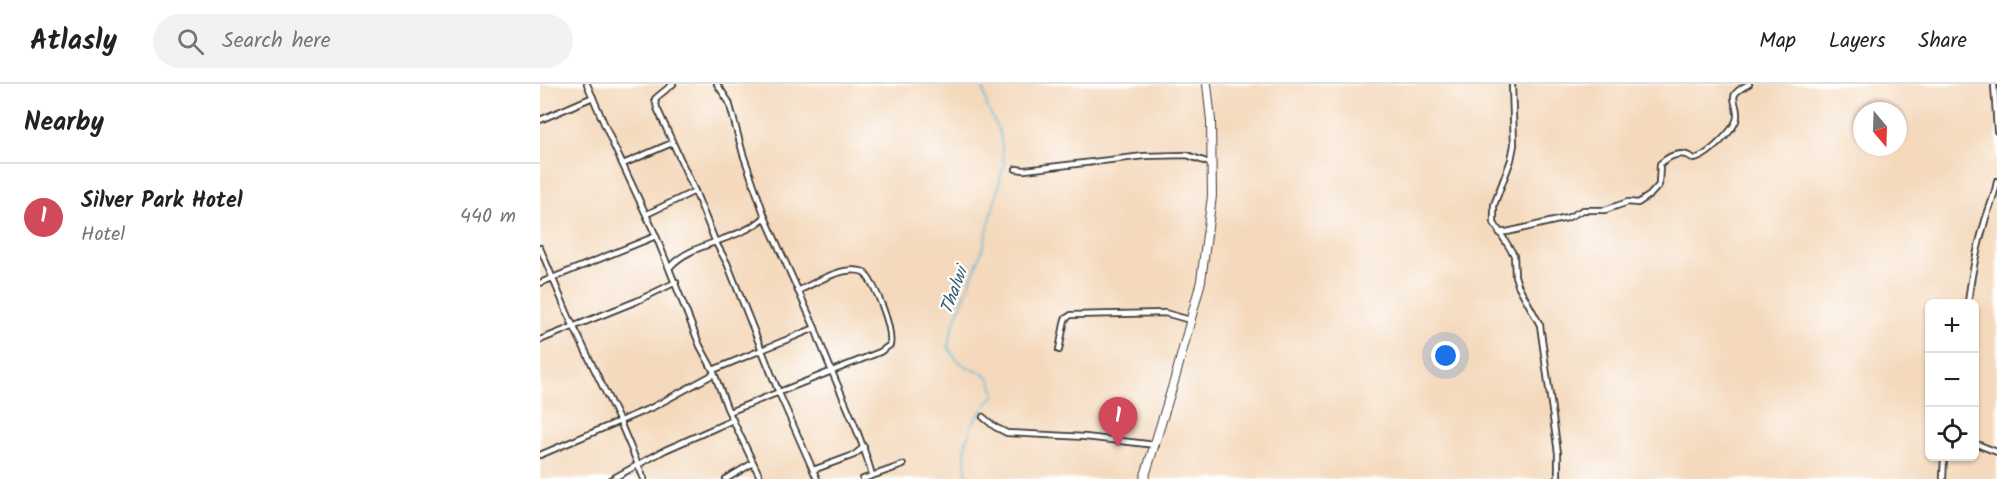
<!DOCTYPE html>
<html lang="en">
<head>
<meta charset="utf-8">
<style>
  :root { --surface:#fff; --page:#f2f2f2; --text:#222; --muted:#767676; --line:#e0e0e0; --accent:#d1495b }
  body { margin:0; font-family:Kalam,sans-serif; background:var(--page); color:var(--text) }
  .controls { position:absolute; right:18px; bottom:18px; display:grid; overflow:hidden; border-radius:9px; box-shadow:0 2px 4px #0004 }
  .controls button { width:54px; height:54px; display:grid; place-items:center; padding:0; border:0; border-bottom:2px solid var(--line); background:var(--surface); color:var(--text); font:30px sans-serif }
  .compass { position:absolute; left:1313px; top:18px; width:54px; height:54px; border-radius:50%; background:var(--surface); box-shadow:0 2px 4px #0004; rotate:161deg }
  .you { position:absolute; left:906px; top:272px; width:21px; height:21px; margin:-15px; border:4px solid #fff; border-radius:50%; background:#1a73e8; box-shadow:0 0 0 9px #1a73e833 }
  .badge { display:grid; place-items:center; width:39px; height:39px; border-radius:50%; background:var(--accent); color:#fff; font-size:20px; font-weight:700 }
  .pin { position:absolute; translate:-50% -50px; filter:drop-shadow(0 2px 3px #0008) }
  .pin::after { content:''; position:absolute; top:32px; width:21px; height:18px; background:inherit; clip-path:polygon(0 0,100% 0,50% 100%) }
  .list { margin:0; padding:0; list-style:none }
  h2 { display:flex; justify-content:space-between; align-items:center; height:78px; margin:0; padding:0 24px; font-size:26px }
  h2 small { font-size:20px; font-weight:400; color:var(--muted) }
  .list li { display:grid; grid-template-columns:39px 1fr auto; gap:18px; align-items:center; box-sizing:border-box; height:108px; padding:0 24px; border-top:2px solid var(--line) }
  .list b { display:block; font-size:22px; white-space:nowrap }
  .list p { margin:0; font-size:20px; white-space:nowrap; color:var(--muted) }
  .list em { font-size:20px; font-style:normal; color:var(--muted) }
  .icon { flex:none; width:33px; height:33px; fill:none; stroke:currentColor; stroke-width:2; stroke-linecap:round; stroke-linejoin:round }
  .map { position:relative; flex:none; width:1457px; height:395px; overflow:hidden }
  header { display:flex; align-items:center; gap:36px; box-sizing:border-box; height:84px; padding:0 30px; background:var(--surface); border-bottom:2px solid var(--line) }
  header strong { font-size:28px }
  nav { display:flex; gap:33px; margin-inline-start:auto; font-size:21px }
  .search { width:420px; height:54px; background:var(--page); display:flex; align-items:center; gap:15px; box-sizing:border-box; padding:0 21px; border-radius:33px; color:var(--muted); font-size:22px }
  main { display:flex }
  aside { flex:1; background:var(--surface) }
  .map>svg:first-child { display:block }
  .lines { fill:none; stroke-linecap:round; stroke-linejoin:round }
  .stream { stroke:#56b6d5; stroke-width:1.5 }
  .minor-casing { stroke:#3c3834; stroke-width:8 }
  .trunk-casing { stroke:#3c3834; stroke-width:10 }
  .minor { stroke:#fff; stroke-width:4.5 }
  .trunk { stroke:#fff; stroke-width:8 }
  .labels { text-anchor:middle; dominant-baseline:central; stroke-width:4.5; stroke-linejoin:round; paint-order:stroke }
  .water-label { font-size:18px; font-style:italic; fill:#36616f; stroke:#fff }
</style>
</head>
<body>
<header>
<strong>Atlasly</strong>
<div class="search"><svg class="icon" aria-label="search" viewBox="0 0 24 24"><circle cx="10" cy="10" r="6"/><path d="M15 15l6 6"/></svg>Search here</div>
<nav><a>Map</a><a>Layers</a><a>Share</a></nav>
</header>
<main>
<aside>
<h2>Nearby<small></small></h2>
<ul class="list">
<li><span class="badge">1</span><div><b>Silver Park Hotel</b><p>Hotel</p></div><em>440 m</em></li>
</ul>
</aside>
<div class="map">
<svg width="1457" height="395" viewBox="0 0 1457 395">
  <rect width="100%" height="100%" fill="#fff"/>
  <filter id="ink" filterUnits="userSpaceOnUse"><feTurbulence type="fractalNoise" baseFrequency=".0167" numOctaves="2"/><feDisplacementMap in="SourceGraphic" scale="12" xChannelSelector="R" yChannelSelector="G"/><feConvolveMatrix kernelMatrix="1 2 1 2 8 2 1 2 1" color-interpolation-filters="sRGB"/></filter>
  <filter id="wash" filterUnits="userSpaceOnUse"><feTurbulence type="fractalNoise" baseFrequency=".008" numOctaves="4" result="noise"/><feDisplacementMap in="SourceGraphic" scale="24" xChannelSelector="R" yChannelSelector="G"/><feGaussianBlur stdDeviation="1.35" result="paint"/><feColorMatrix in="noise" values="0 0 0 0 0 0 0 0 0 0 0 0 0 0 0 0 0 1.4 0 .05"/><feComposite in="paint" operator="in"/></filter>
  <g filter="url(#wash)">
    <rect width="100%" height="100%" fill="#f4d9bc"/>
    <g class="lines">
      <path class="stream" d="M427,395C421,356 428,340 455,311C449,281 439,293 421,279C416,276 411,268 408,263L412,245L443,164L464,81L460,50L447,22L442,0"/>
    </g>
  </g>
  <g filter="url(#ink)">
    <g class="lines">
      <g class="minor-casing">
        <g id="minor">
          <polyline points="47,0 73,60 116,152 160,262 173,286 187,324 221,395"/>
          <polyline points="133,0 117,13 115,15 117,24 157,112 176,159 187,179 239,309 277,395"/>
          <polyline points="972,0 974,61 971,76 954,121 954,139 974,171 975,192 978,201 1000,241 1018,369 1018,395"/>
          <polyline points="1454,0 1457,47"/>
          <polyline points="0,36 53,13"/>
          <polyline points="83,80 132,59"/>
          <polyline points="476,85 485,86 604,72 647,71 672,80"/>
          <polyline points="107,130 155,107"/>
          <path d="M959,148H967L1027,134L1043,126H1065L1088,118L1098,119L1110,111L1119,101L1120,80C1130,71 1142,66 1154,75C1167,73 1197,44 1197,32C1198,15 1184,13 1209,0"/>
          <polyline points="0,164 29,233 80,338 104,395"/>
          <path d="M130,183C151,158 200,157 225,133"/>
          <polyline points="0,199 116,152"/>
          <path d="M1428,219C1431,192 1437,164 1445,137C1449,123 1455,112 1457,97"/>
          <path d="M275,244C292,294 318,340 332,391"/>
          <polyline points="0,256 97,217 136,198"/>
          <polyline points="519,266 525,235 531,231 625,229 650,236"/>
          <polyline points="173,286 275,244 225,133 203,70 189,18 177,0"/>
          <path d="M189,328L340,268L350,261C353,243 336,202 324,188C303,181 277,198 258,207"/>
          <polyline points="443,333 455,343 467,349 545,353 616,361"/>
          <polyline points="1434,359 1457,368"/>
          <polyline points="0,371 113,323 174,290"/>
          <polyline points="273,386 314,371 324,363"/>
          <polyline points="72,395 125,366 193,336"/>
          <polyline points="186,395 213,379"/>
          <polyline points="323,395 363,381"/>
          <polyline points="1403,395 1404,372"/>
        </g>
      </g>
      <g class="trunk-casing">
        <polyline id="trunk" points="604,395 636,291 661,197 672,112 671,37 667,0"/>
      </g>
      <use href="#minor" class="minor"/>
      <use href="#trunk" class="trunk"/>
    </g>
  </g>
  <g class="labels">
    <g class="water-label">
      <text transform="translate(415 207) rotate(-70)">Thalwi</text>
    </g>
  </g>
</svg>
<div class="controls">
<button>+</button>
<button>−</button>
<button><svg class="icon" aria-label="locate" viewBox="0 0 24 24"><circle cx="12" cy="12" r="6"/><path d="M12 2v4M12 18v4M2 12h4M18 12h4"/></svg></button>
</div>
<svg class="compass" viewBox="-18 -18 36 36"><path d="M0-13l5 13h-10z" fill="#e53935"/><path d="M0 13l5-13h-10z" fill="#767676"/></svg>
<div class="you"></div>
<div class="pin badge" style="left:578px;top:363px">1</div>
</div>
</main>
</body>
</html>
